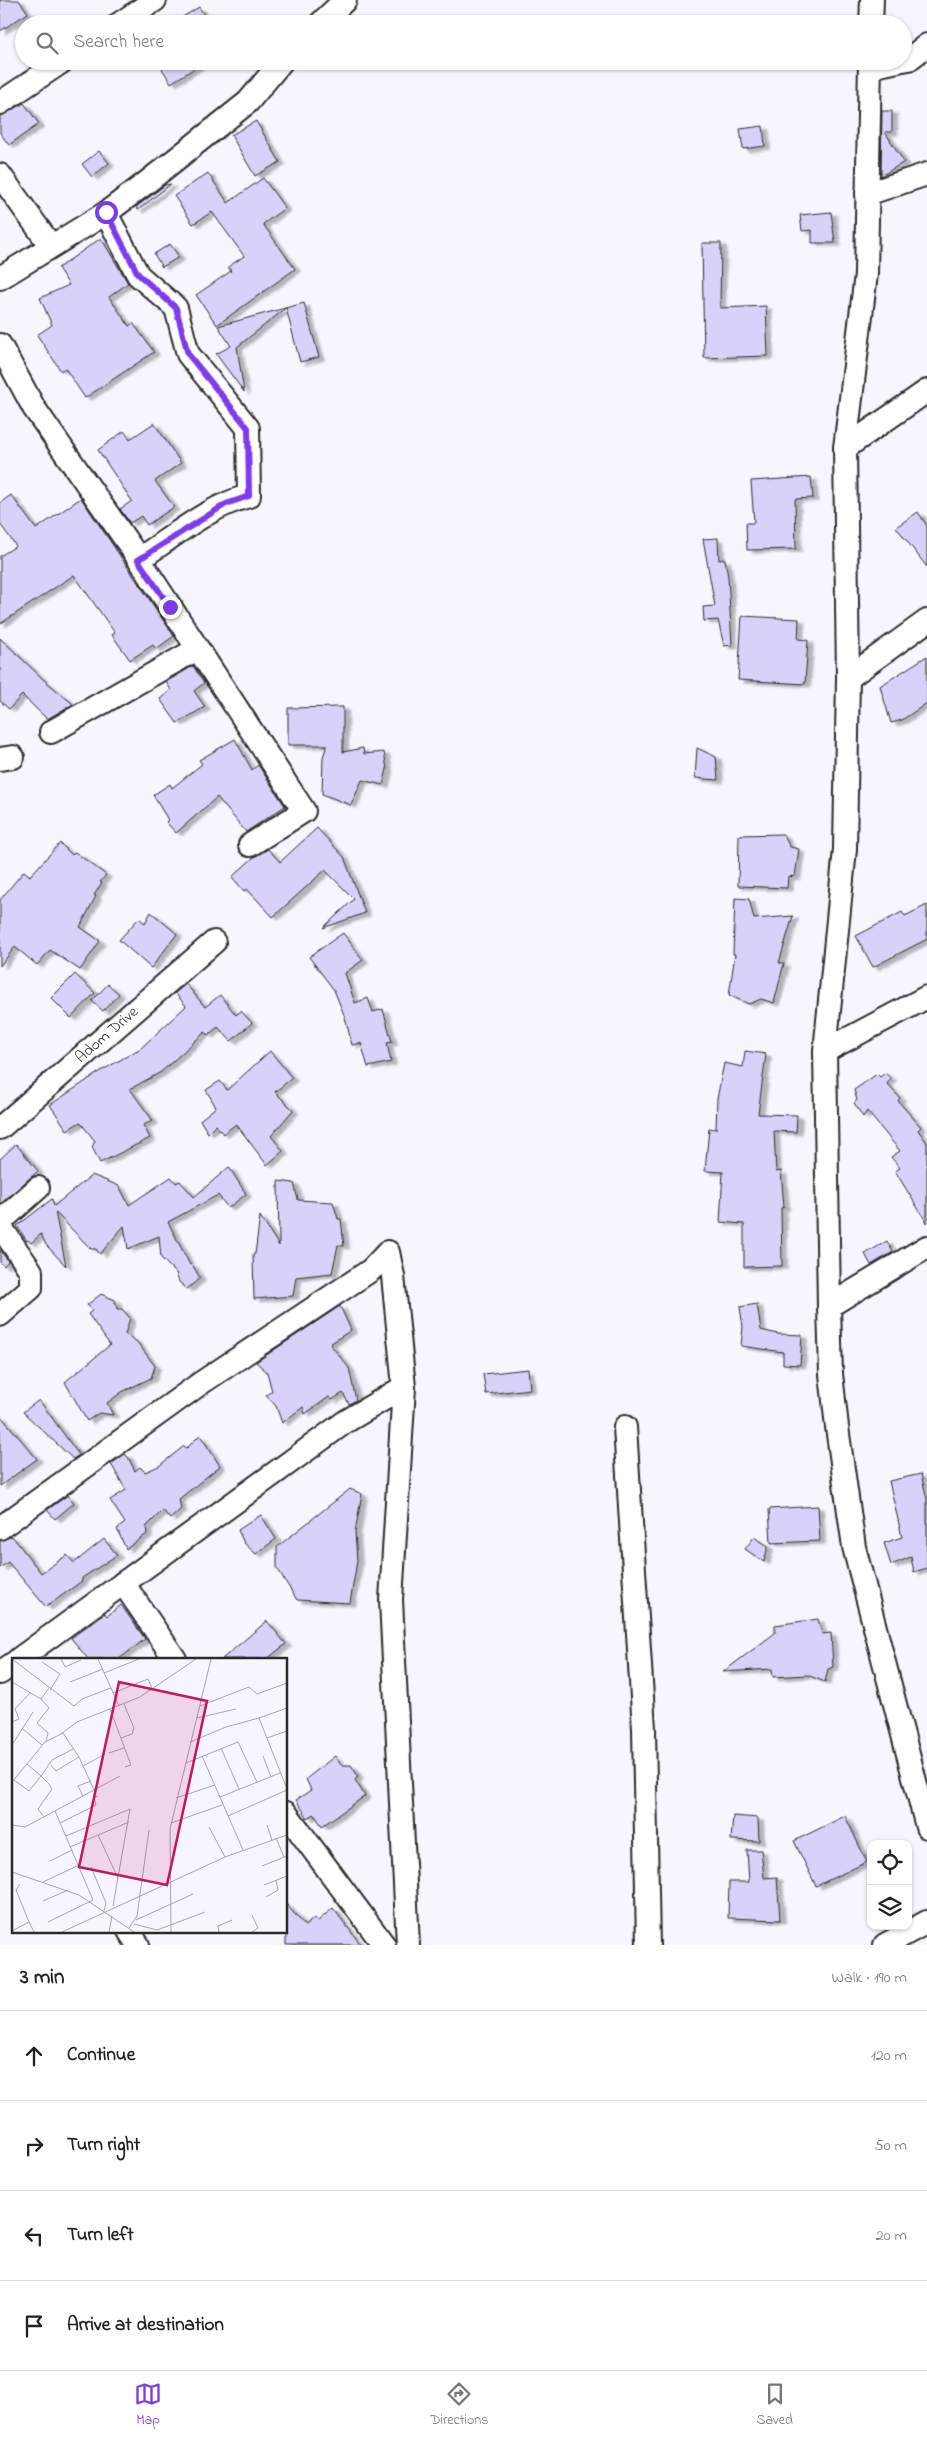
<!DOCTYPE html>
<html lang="en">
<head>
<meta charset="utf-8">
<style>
  :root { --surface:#fff; --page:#f2f2f2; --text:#222; --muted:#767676; --line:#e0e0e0; --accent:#7c3aed }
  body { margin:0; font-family:"Indie Flower",sans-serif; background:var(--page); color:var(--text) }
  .controls { position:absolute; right:15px; bottom:15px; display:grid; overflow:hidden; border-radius:10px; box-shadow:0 1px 4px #0004 }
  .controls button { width:45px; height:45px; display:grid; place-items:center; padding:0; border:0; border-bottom:1px solid var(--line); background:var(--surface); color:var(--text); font:25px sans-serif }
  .stop { position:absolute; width:15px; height:15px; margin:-11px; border:4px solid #7c3aed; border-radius:50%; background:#fff }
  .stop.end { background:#7c3aed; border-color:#fff; box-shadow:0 1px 5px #0008 }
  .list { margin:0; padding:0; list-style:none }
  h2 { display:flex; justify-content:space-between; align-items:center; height:65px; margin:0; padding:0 20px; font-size:21px }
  h2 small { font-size:16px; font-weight:400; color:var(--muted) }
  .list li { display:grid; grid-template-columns:32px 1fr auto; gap:15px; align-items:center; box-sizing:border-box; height:90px; padding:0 20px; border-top:1px solid var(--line) }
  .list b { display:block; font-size:19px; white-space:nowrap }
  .list em { font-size:16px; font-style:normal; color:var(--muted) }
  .icon { flex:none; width:28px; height:28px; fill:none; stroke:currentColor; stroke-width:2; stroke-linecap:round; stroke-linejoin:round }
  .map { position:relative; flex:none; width:927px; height:1945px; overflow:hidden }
  .search { position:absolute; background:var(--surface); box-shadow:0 1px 4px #0004; left:15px; right:15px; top:15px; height:55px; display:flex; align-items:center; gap:12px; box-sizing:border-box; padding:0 18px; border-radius:28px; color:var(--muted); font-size:19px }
  .sheet { height:425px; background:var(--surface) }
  nav { display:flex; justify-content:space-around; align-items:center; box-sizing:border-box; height:70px; border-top:1px solid var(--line); background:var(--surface); font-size:14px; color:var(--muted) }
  nav a { display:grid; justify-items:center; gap:2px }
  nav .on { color:var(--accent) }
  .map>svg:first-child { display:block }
  .building { fill:#d9d1f9; stroke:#2b2b2b; filter:url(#shadow) }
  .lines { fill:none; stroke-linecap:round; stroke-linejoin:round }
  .street-casing { stroke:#2b2b2b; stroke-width:26 }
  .street { stroke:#fff; stroke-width:22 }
  .route { stroke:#7c3aed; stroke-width:6 }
  .labels { text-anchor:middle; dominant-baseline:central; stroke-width:4; stroke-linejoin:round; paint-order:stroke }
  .street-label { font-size:16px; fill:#2b2b2b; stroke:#fff }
  .inset-road { fill:none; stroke:#a5a5aa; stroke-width:1 }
  .view { fill:#c2185b; fill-opacity:0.15; stroke:#c2185b; stroke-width:2.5 }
  .inset-edge { fill:none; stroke:#2b2b2b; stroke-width:2.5 }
</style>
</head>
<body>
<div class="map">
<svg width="927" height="1945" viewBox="0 0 927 1945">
  <defs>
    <filter id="shadow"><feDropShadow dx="5.5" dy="3" stdDeviation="1" flood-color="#0004"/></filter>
  </defs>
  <rect width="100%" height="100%" fill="#f7f6fe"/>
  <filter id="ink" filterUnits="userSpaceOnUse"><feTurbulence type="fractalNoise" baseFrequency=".02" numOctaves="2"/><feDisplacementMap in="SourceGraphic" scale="10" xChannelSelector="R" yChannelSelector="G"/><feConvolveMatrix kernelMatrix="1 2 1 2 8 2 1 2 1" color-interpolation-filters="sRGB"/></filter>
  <g filter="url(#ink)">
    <g class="building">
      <polygon points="0,0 19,0 28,13 0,31"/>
      <polygon points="199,7 210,24 171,24"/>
      <polygon points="157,61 206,61 171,83"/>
      <polygon points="24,103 39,124 9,145 0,133 0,116"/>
      <polygon points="882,111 892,111 892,132 885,132 904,162 881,176"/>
      <polygon points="256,121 280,162 255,176 231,135"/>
      <polygon points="763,126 765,146 743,149 740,129"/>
      <polygon points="99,151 109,163 92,177 82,164"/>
      <polygon points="208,173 228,203 263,178 285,208 263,224 295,269 217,325 196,295 231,271 228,267 244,256 212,212 193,224 174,196"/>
      <polygon points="171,184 138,210 136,207 165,185"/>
      <polygon points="831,212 835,243 812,243 812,230 802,231 800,215"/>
      <polygon points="101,238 128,283 109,297 129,326 133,323 154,352 85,398 65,368 61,371 37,335 52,325 40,298 69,285 58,268"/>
      <polygon points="702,243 721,243 720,308 766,306 768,356 704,358"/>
      <polygon points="170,244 179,257 162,267 154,254"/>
      <polygon points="304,303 319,357 300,362 286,308 237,347 244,392 216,354 231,346 218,326"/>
      <polygon points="154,423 181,463 155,481 174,507 147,525 141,516 130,523 120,509 132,501 98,450 124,431 130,439"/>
      <polygon points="811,477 813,498 795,499 796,549 747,550 746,523 754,523 751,481"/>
      <polygon points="11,495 36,529 81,498 174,636 156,649 153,645 130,660 112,635 115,633 74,575 0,624 0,556 16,546 0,524 0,503"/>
      <polygon points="918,512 927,526 927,567 896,527"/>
      <polygon points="718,538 719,560 725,559 728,577 732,645 724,646 718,620 704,621 703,607 715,606 703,539"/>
      <polygon points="742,616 799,619 798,639 808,640 805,684 738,680"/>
      <polygon points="0,638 43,679 73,704 47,719 22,695 9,709 0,701"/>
      <polygon points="927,656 927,703 902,720 891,723 880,686"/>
      <polygon points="193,666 204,683 194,691 205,707 177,723 160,699 171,690 166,682"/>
      <polygon points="341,707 343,707 343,752 363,748 364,754 384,752 387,769 383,785 362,780 351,805 322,794 323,757 327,745 288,745 288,708"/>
      <polygon points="235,739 252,770 258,765 285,806 246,832 217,797 176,833 166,822 168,820 153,795 170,784 172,788 202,764 199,760"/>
      <polygon points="697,748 716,757 718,780 695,778"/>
      <polygon points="317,828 344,857 365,913 323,928 354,899 325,870 273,917 247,889 244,891 232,877 254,857 268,849 280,862"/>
      <polygon points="783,834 790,847 799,849 795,876 788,877 787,888 738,886 739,835"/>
      <polygon points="60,843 72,855 75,852 106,875 100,882 102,883 94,895 96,896 80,927 100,941 80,970 50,950 37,965 15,947 0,966 0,900 24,871 30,876"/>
      <polygon points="735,898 749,899 754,919 793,916 779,963 784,963 774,1003 761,999 749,1004 729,995 735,954 733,954"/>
      <polygon points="927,905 927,939 873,967 856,936 902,912 905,916"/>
      <polygon points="151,912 177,934 151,968 119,940 139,918 145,923"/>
      <polygon points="343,933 363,960 345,973 355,1003 368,998 373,1012 383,1009 392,1042 387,1043 391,1062 368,1067 361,1043 352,1045 345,1017 334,990 309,957"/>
      <polygon points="75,974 95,993 71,1018 51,998"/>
      <polygon points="108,984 119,994 103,1011 92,1001"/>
      <polygon points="186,984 205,1007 220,995 236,1015 241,1011 252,1023 231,1041 218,1027 208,1035 205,1032 161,1072 130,1089 153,1121 143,1125 150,1138 100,1163 92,1147 95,1141 80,1122 67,1130 50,1105 101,1071 141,1048 186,1006 175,993"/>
      <polygon points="270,1051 292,1078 275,1092 293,1110 271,1136 283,1151 267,1165 236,1124 223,1134 216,1125 208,1133 200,1120 216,1107 206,1090 220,1081 227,1090"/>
      <polygon points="745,1051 766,1054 758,1114 797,1115 796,1132 774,1131 776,1172 781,1171 784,1207 781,1208 782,1266 744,1267 744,1224 720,1222 723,1172 705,1171 709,1128 716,1129 717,1099 724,1063 743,1067"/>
      <polygon points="885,1073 891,1078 887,1084 900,1098 898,1101 921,1127 918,1130 927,1143 927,1223 895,1171 900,1168 891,1157 900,1151 867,1111 863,1117 854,1103 857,1100 854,1090 877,1074 880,1077"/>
      <polygon points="16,1144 38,1171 0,1204 0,1159"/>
      <polygon points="229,1167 246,1194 228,1208 218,1195 168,1222 190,1265 192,1264 200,1278 187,1289 179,1282 176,1273 161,1258 159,1236 128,1249 124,1226 100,1254 96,1249 91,1249 55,1212 66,1266 46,1245 41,1234 31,1243 28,1240 27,1241 17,1226 52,1199 54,1206 92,1175 119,1186 129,1205 171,1177 176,1183 180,1181 194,1197"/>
      <polygon points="278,1181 294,1183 298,1200 333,1202 338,1219 341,1219 344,1246 338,1245 332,1273 296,1277 293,1296 254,1299 253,1254 255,1254 260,1216 279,1246"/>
      <polygon points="887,1241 893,1252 871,1265 865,1254"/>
      <polygon points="0,1250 8,1261 4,1266 0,1262"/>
      <polygon points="101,1294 115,1300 117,1309 122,1309 130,1318 125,1334 137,1342 155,1366 151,1378 122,1392 107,1403 113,1415 99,1413 87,1421 65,1382 110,1345 88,1314 93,1310 87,1305"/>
      <polygon points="757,1304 761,1330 778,1334 802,1335 800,1365 783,1364 783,1352 741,1346 743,1327 740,1307"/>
      <polygon points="340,1306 351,1330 330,1344 349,1368 356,1400 349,1404 343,1393 332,1400 329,1397 305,1414 303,1407 282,1423 276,1406 266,1395 272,1391 267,1372 256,1362"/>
      <polygon points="528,1369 530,1389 486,1394 483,1374"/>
      <polygon points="39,1400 79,1455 73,1459 23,1412"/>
      <polygon points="0,1415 37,1459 0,1486"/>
      <polygon points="200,1435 220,1466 179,1499 181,1509 170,1519 163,1510 146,1527 147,1534 126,1549 117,1529 125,1523 110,1500 126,1490 111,1464 125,1454 128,1457 135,1471 140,1467 145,1472 159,1466 184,1446 187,1448"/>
      <polygon points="921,1474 927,1499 927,1568 914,1572 911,1557 891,1565 884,1543 902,1537 889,1481"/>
      <polygon points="350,1489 362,1494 355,1532 357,1561 350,1603 297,1600 277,1568 277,1547"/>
      <polygon points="68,1495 74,1503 55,1519 47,1510"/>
      <polygon points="818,1506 820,1541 771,1543 769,1509"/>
      <polygon points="261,1515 276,1539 256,1554 244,1543 238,1530"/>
      <polygon points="12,1536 41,1573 67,1555 74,1563 104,1539 117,1555 82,1578 82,1581 46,1607 8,1562 0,1568 0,1541"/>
      <polygon points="754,1537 768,1546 764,1562 745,1549"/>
      <polygon points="121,1605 145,1639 119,1659 88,1659 71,1638 105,1613 107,1616"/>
      <polygon points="818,1619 822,1634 831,1633 833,1667 828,1669 825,1682 807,1675 773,1677 772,1669 723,1672 775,1633 775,1625"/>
      <polygon points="267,1621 286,1644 267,1659 222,1659"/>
      <polygon points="335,1756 341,1765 351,1765 358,1776 355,1780 365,1796 322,1826 314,1814 308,1818 296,1800 311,1790 306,1779"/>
      <polygon points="733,1816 758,1818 759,1841 731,1840"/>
      <polygon points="845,1816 867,1862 816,1886 794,1841"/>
      <polygon points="747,1850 761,1850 764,1878 777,1877 780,1920 728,1918 729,1882 749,1882"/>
      <polygon points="286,1904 305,1926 314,1918 318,1921 333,1908 361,1945 286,1945"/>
    </g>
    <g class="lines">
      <g class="street-casing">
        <g id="street">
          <polyline points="119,24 155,0"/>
          <polyline points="320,24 345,0"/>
          <polyline points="871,24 872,0"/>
          <polyline points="903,60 909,59 927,45"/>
          <polyline points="870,61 866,274 845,448 848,678 845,849 825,1051 829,1306 831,1374 837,1427 854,1547 927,1827"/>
          <polyline points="870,67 898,61"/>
          <polyline points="0,103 63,61"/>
          <polyline points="0,175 51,246"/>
          <polyline points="867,194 927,174"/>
          <path d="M106,213L138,275L176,308L188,354L248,428L249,496C209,506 173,537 139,559"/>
          <polyline points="0,278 106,213 146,183 248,102 282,61"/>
          <polyline points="0,345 34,408 139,559 304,811 250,845"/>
          <polyline points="845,448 927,391"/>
          <polyline points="848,678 927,621"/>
          <polyline points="51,732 197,649"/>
          <polyline points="0,759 13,757"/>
          <polyline points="825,1051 927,997"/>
          <polyline points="0,1128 214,942"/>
          <polyline points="0,1222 38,1188"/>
          <polyline points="0,1226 31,1271 31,1288 0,1315"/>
          <polyline points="829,1306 927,1247"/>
          <polyline points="625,1427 644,1729 648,1945"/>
          <polyline points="0,1528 201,1383 371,1270 388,1252 393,1276 404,1387 391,1600 408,1945"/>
          <polyline points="123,1583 175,1659"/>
          <polyline points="19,1659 345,1422 404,1387"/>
          <polyline points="0,1673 14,1663"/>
          <polyline points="286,1813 384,1945"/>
          <polyline points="129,1931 138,1945"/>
          <polyline points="885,1945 927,1922"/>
        </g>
      </g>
      <use href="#street" class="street"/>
    </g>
  </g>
  <g class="lines" filter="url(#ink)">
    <polyline class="route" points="106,212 138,274 176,308 188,354 248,428 249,496 226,504 138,560 170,607"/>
  </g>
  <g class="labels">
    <g class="street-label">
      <text transform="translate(107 1035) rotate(-41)">Adom Drive</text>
    </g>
  </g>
  <g transform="translate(12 1658)">
    <rect width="275" height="275" fill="#f7f6fe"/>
    <path class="inset-road" d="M0,1L62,48L70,41L99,30M49,1L53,9L69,2M86,1L107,48M30,4L48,16L38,32M92,15L127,1M0,24L29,41M58,24L91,11M101,35L136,21L140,30M188,48L237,29L245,36L275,25M275,50L247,60L275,131M98,51L119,107L113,109M185,60L224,51M0,64L7,61L3,51L18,35M11,71L30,87M50,75L65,64L128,39L184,1M109,80L120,76L122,70L112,46M255,80L275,73M34,83L36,75L25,65L37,50L29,41L37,30M178,84L214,69L247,60M0,87L21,54M209,90L227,131M97,95L112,90M190,98L231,192M251,98L259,119M174,105L226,84L245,124M15,106L29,118L40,102L61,91M39,107L44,113L67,99M71,108L93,96M2,122L17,133L29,118L37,126L40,131L26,151L32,159M0,124L33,84L51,75L67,99L82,132M71,138L66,128L79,123M208,139L268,115M164,140L203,127M216,158L275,132M48,165L84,147L82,140L86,138M159,165L210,147M0,167L13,169L108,118M255,167L260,182M197,169L213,199M86,177L106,220M54,178L118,151L101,248M264,180L272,199M58,189L117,164M38,203L60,192M250,208L275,198M79,209L94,245L92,253M0,214L67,237L122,274M31,224L67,207M8,226L4,232L17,264M252,227L275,218M254,239L266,232L264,222M31,243L56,232M124,262L181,236M36,264L81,242L43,153M122,266L145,272L193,254M117,270L125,258L137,172M0,273L17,264L22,274M50,274L213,199L275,177M97,274L100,258M159,274L158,171L199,1M207,274L206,268L220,262M240,274L246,270L240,257"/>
    <path class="view" d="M107,24L195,43L155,227L67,209Z"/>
    <rect width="275" height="275" class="inset-edge"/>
  </g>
</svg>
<div class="controls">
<button><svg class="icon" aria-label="locate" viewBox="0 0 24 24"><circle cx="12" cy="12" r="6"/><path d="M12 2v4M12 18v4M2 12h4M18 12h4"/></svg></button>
<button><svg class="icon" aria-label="layers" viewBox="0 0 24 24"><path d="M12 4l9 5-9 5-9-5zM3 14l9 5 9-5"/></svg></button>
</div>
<div class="stop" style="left:106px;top:212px"></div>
<div class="stop end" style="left:170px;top:607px"></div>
<div class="search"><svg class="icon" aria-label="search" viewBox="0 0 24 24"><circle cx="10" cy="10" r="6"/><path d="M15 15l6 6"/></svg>Search here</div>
</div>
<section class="sheet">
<h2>3 min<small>Walk · 190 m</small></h2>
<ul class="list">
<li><svg class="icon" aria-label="ahead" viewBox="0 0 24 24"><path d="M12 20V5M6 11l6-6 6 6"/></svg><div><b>Continue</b></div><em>120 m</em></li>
<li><svg class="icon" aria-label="right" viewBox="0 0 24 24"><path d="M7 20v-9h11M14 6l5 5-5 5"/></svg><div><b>Turn right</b></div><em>50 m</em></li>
<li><svg class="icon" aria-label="left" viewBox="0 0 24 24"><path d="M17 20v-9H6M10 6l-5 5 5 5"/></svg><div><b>Turn left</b></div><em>20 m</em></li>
<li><svg class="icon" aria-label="arrive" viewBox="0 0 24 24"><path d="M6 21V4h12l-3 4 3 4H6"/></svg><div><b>Arrive at destination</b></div></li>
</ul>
</section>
<nav>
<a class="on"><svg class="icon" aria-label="map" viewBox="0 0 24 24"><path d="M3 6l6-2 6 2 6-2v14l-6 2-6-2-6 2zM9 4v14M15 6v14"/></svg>Map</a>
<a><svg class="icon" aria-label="directions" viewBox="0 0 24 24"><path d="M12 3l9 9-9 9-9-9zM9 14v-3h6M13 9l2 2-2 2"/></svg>Directions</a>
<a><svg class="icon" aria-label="saved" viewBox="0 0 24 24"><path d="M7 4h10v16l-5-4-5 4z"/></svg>Saved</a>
</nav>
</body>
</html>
